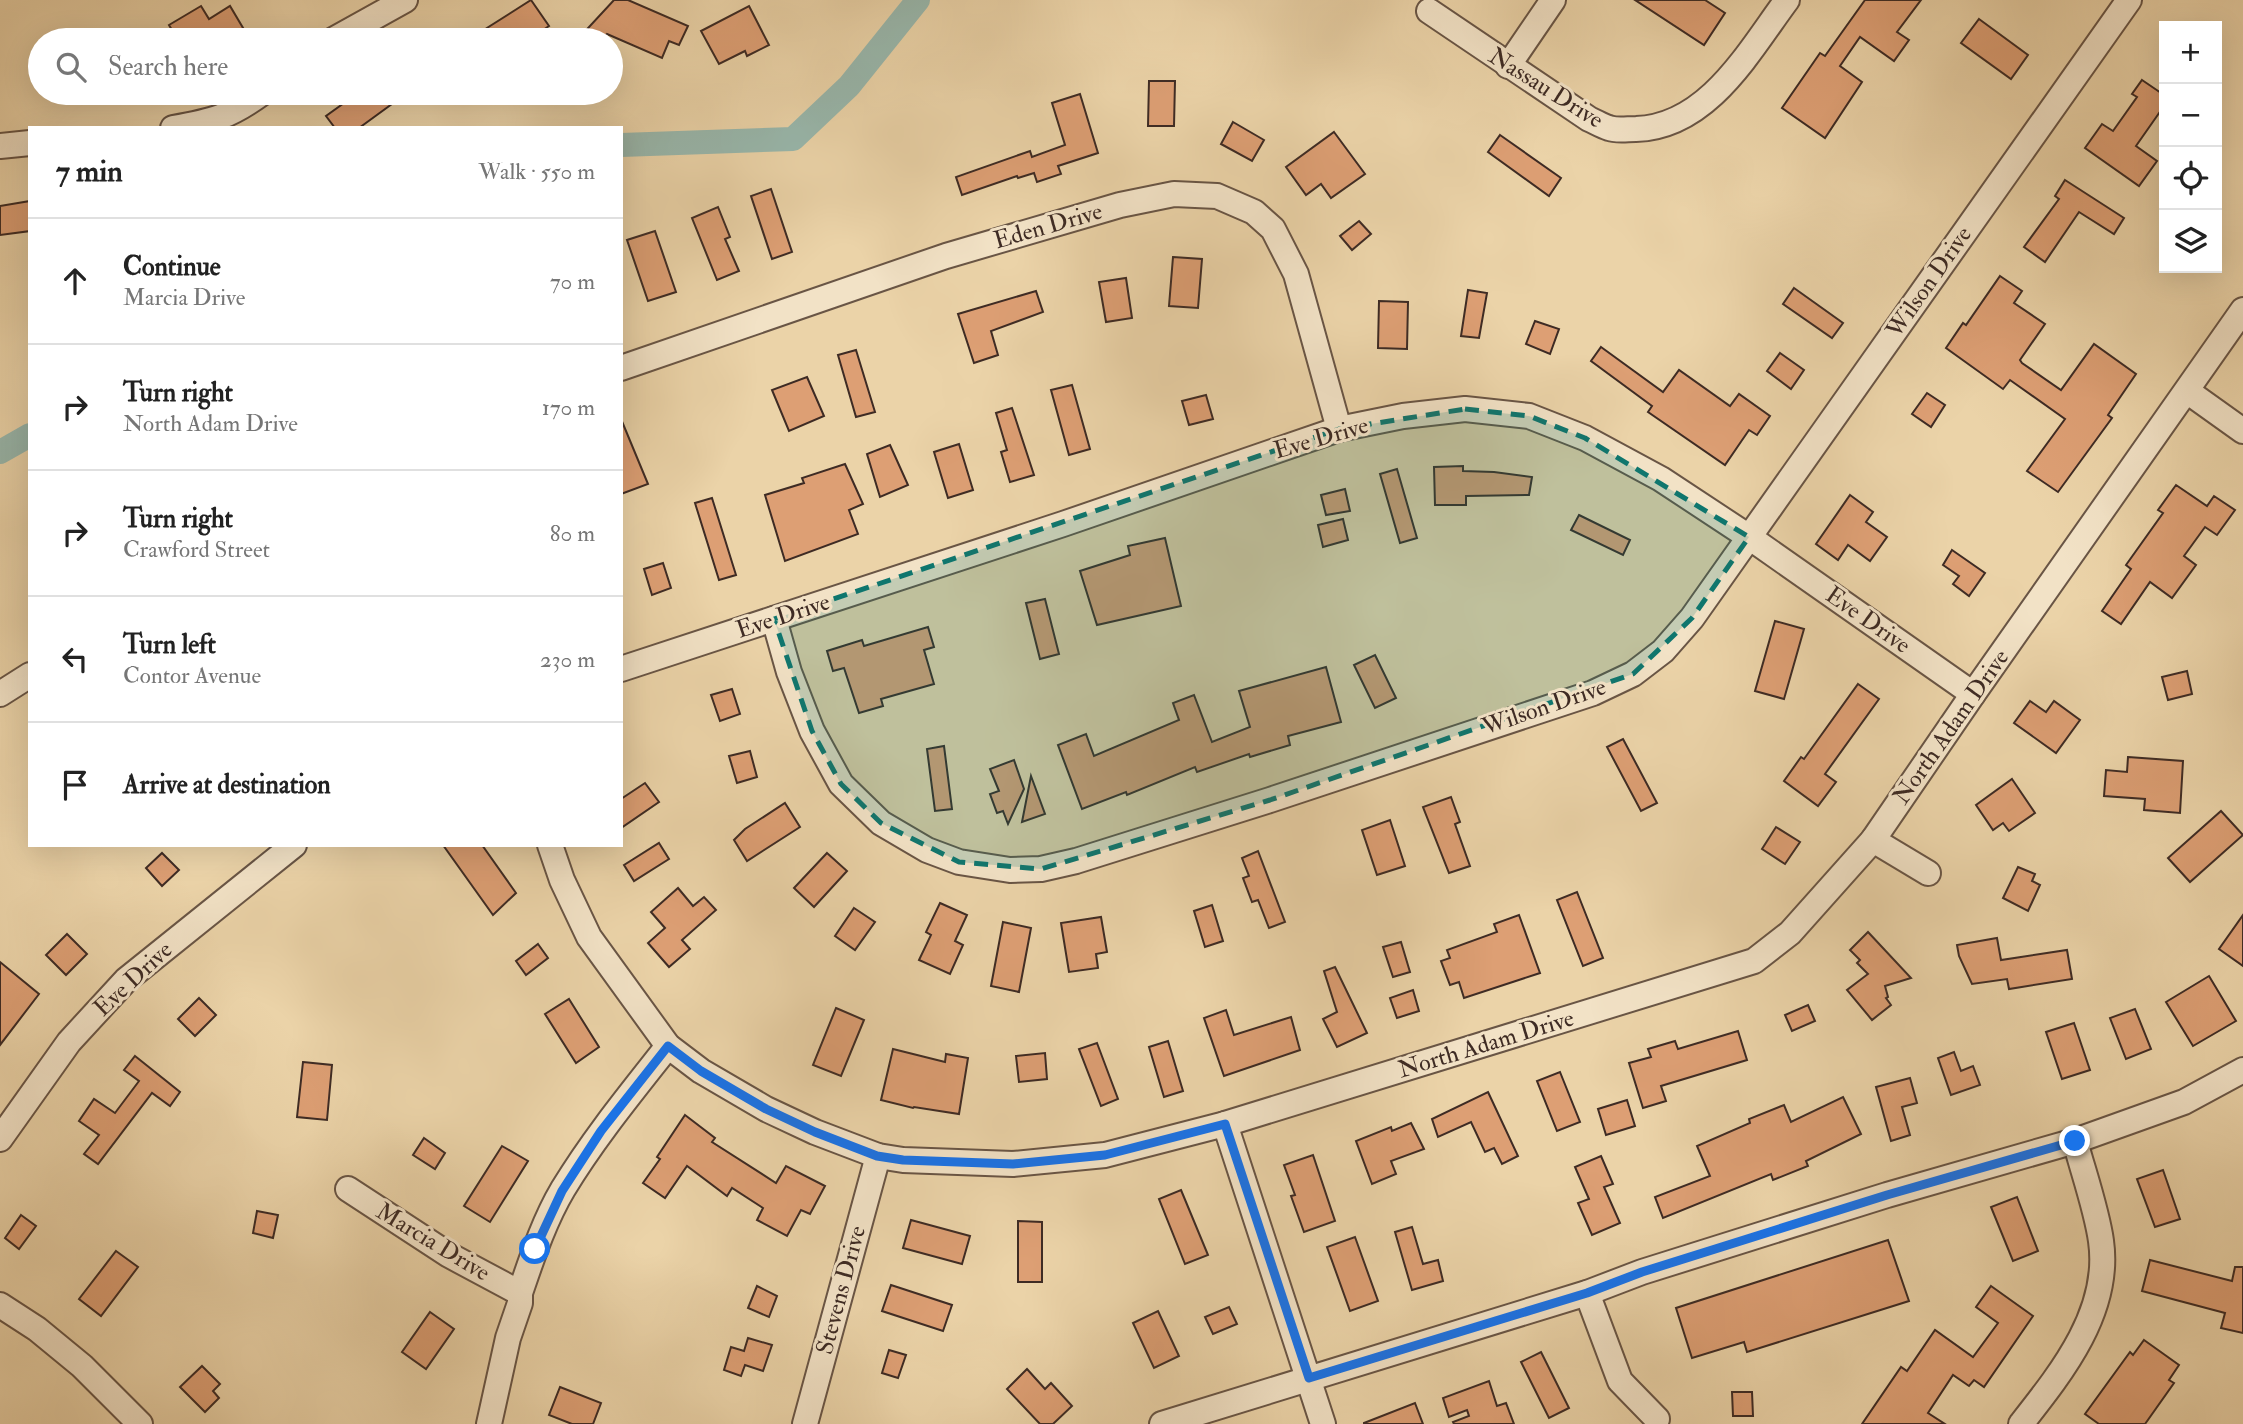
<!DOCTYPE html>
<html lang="en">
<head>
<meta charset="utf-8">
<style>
  :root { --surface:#fff; --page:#f6f6f6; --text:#222; --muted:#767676; --line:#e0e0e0 }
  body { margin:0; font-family:"IM FELL Double Pica",serif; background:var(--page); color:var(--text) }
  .controls { position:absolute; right:21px; top:21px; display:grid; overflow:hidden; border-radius:0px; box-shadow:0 7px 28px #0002 }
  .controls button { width:63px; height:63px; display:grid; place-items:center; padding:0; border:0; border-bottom:2px solid var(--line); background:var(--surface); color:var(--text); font:35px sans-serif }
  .stop { position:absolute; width:21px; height:21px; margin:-16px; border:5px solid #1a73e8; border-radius:50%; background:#fff }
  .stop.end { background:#1a73e8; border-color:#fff; box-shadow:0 2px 7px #0008 }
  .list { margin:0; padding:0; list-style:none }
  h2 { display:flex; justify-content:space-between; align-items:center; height:91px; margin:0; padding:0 28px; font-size:30px }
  h2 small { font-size:23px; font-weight:400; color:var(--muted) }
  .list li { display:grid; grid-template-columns:46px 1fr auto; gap:21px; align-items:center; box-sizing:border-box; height:126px; padding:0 28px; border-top:2px solid var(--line) }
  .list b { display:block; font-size:26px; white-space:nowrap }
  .list p { margin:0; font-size:23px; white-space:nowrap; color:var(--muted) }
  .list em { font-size:23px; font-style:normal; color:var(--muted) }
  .icon { flex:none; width:38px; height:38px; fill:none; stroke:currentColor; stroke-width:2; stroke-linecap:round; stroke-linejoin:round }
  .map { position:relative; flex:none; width:2243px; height:1424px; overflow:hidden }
  .search { position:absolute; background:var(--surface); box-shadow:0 7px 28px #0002; left:28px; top:28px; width:595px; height:77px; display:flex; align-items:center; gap:18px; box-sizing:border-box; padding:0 24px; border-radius:38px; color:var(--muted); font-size:26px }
  .panel { position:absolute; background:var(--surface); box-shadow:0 7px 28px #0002; left:28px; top:126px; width:595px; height:721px; border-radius:0px }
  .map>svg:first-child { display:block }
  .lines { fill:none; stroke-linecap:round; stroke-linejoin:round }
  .canal { stroke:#98b7ac; stroke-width:24 }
  .building { fill:#dd9f74; stroke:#3e2b24; stroke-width:2 }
  .minor-casing { stroke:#695545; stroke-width:28 }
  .minor { stroke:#f2e2c6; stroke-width:24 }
  .route { stroke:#1a73e8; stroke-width:9 }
  .marked { fill:#0f766e; fill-opacity:0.2; stroke:#0f766e; stroke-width:5; stroke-dasharray:14 9; stroke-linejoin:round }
  .labels { text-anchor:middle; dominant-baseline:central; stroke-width:6; stroke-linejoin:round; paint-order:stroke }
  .street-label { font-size:24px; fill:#3e2b24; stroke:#f2e2c6 }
</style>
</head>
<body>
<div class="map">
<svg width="2243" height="1424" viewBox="0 0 2243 1424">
  <rect width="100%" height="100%" fill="#ebd3a8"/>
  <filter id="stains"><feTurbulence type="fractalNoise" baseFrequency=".00286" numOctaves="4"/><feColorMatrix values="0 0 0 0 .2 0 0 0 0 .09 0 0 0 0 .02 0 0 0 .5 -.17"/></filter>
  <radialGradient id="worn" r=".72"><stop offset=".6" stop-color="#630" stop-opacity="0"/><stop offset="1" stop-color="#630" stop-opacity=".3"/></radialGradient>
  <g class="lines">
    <g class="canal">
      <polyline points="621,145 793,139 849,86 918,0"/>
      <polyline points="0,452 30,435"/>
    </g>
  </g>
  <g class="building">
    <polygon points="531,0 549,26 528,40 468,40"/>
    <polygon points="614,0 628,0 688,26 679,45 669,41 662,58 607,34 601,40 577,40"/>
    <polygon points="1635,0 1705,0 1725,13 1704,45"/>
    <polygon points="1865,0 1921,0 1897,32 1909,40 1894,61 1860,37 1840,66 1862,82 1825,138 1782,108 1820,53 1825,56"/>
    <polygon points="201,6 209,19 230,6 246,33 234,40 178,40 169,25"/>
    <polygon points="749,6 769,45 747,56 745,51 719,64 701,31"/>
    <polygon points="1979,19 2028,55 2011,79 1961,43"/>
    <polygon points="2142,80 2164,95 2164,106 2136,146 2157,161 2139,186 2085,148 2102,124 2113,131 2137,97 2132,94"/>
    <polygon points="1149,81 1175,81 1174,126 1148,126"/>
    <polygon points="358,93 407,93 359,128 335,128 326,116"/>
    <polygon points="1080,94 1098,153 1058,166 1061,174 1037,182 1034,173 1018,178 1017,176 962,195 956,177 1030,151 1032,157 1065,145 1052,103"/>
    <polygon points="1233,122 1264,140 1252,161 1221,144"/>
    <polygon points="1334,132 1365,174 1331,198 1321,184 1306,195 1286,167"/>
    <polygon points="1500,135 1561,178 1549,196 1488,152"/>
    <polygon points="2065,180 2124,218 2114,234 2079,212 2045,262 2024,247 2059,199 2055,196"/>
    <polygon points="771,189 792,252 772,259 751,196"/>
    <polygon points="30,201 30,231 0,235 0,206"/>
    <polygon points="718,207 730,237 725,239 739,271 717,280 692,218"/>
    <polygon points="1359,221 1371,234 1352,250 1340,236"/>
    <polygon points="655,231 676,292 648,301 627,240"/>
    <polygon points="1173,257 1202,259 1198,308 1169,306"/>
    <polygon points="2000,276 2022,291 2014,303 2045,324 2020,360 2022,363 2061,390 2094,344 2136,374 2108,415 2112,418 2058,492 2027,471 2065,419 2010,380 2003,389 1946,348 1963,323 1966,325"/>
    <polygon points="1126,278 1132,318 1106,322 1099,282"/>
    <polygon points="1794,288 1843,323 1832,338 1783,304"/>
    <polygon points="1468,290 1487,293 1479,338 1461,336"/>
    <polygon points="1036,291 1043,312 991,331 998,355 974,363 958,314"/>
    <polygon points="1379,301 1408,302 1407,349 1378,348"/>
    <polygon points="1535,321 1559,329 1550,354 1526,344"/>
    <polygon points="1601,347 1663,392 1679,370 1730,406 1739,394 1770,416 1757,435 1749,430 1725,465 1648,412 1652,406 1591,361"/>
    <polygon points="856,350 875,412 856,417 838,355"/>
    <polygon points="1780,353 1804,370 1791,389 1767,371"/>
    <polygon points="807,377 824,416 789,431 772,390"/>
    <polygon points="1072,385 1090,449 1069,455 1051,390"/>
    <polygon points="1927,393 1945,405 1931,427 1912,414"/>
    <polygon points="1206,395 1213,419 1189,425 1182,401"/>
    <polygon points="1012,408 1034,475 1010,482 1001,452 1007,450 996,413"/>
    <polygon points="621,419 648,484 621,494"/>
    <polygon points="959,444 973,490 948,498 934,452"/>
    <polygon points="890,445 908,485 880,497 867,454"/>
    <polygon points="845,464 863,504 849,510 858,534 785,561 765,495 804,483 802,478"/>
    <polygon points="1463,466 1463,471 1494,472 1532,477 1529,495 1466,496 1466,505 1435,505 1434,467"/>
    <polygon points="1397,469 1417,538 1400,543 1380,474"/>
    <polygon points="2176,485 2207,506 2214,496 2235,510 2217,535 2205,527 2184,556 2196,565 2172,598 2150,582 2121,624 2102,611 2131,569 2126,565 2163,513 2158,510"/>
    <polygon points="1345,489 1350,511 1326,515 1321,495"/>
    <polygon points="1850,495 1873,512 1866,522 1887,537 1870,561 1848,545 1838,560 1816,544"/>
    <polygon points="712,498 736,575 719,580 695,503"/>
    <polygon points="1579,515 1630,540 1623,555 1571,530"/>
    <polygon points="1343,519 1348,540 1323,547 1318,525"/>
    <polygon points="1165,538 1181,606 1097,625 1080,571 1130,555 1128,546"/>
    <polygon points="1952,550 1985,573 1969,596 1953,584 1959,576 1943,565"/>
    <polygon points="663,563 671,588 652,595 644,569"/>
    <polygon points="1045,599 1059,654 1040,659 1026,603"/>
    <polygon points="1775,621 1804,629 1784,699 1755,691"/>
    <polygon points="928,627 934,647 924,650 934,684 881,699 883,706 859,713 844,668 833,671 827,651 862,640 864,646"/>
    <polygon points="1375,655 1396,698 1375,708 1354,665"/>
    <polygon points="1326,667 1341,722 1288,736 1290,745 1250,757 1249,754 1197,772 1195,767 1127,795 1126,792 1082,809 1058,745 1086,734 1094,756 1179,720 1173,703 1194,695 1212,742 1250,727 1239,691"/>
    <polygon points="2187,671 2192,694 2168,700 2162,677"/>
    <polygon points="1858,684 1879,699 1825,774 1836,782 1818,806 1784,781 1801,757 1804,759"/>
    <polygon points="732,689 740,714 720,721 711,695"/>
    <polygon points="2030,701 2046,712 2054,701 2080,720 2056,753 2014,723"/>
    <polygon points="1623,739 1657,803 1641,811 1607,747"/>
    <polygon points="944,746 952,809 935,811 927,749"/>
    <polygon points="750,751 757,777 737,783 729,756"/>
    <polygon points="2128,757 2183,761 2180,813 2144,810 2145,799 2104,796 2106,770 2127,772"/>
    <polygon points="1014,760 1024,789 1008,824 1003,811 997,813 990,794 999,791 990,769"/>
    <polygon points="1031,776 1045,814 1022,822"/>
    <polygon points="2012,779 2035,813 2009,831 2003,823 1993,830 1976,805"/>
    <polygon points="645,783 659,802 621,828 621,799"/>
    <polygon points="1451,797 1460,822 1455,824 1470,866 1449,873 1423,807"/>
    <polygon points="785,803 800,827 747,861 734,840 745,829"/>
    <polygon points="2221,811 2243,835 2190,882 2168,858"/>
    <polygon points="1390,820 1405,866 1377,875 1362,830"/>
    <polygon points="1776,827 1800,842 1785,864 1762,849"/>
    <polygon points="659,843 669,859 634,881 624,865"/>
    <polygon points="443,845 482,845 516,893 493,915"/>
    <polygon points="1258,851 1285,922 1269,928 1258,900 1252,902 1243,878 1249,876 1242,858"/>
    <polygon points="162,853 179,870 162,886 146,868"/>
    <polygon points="827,853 847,871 814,907 794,888"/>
    <polygon points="2018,867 2035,874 2032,881 2040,885 2028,911 2003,898"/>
    <polygon points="678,888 693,906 704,897 716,910 682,940 690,949 669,967 648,943 665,928 651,912"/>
    <polygon points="1577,892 1603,958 1583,966 1557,900"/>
    <polygon points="940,903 967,915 955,941 963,945 950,974 919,960 931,935 926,932"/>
    <polygon points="1212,905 1223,941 1205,947 1194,911"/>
    <polygon points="854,908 875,922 855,950 835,936"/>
    <polygon points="1519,915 1540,973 1464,998 1459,982 1450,985 1441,961 1450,958 1447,950 1497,932 1494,924"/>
    <polygon points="2243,915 2243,966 2219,949"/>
    <polygon points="1101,917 1107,952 1096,954 1098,968 1069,972 1061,923"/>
    <polygon points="1003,922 1031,928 1019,992 991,986"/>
    <polygon points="1868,932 1911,978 1885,986 1888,997 1886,998 1891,1005 1872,1020 1847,990 1868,974 1857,963 1860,960 1850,950"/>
    <polygon points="67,934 87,954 66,975 46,955"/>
    <polygon points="1997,938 2001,960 2067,950 2072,979 2009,989 2007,979 1972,984 1959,956 1957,945"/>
    <polygon points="1401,942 1410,972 1393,977 1383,947"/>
    <polygon points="538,944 548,958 526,975 516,961"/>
    <polygon points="0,962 39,994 0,1045"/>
    <polygon points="1335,967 1367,1033 1337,1047 1323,1019 1337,1012 1324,971"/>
    <polygon points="2209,976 2236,1021 2193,1046 2166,1002"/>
    <polygon points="1413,990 1419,1011 1397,1018 1390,998"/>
    <polygon points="199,998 216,1015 195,1036 178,1019"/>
    <polygon points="569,999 599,1047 576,1063 545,1014"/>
    <polygon points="1808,1005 1815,1021 1792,1031 1785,1015"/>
    <polygon points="836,1008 864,1020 841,1076 813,1065"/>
    <polygon points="2135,1009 2151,1049 2126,1059 2110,1018"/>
    <polygon points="1226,1010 1234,1035 1291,1017 1300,1050 1224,1076 1204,1018"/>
    <polygon points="2074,1023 2090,1070 2062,1079 2046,1032"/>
    <polygon points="1738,1031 1747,1060 1661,1086 1666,1101 1643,1108 1629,1063 1651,1057 1648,1049 1675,1041 1678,1049"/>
    <polygon points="1168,1041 1183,1091 1164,1097 1149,1047"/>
    <polygon points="1097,1043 1118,1099 1101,1106 1079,1049"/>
    <polygon points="893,1049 945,1062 946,1054 968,1058 959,1114 914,1107 913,1108 881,1100"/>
    <polygon points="1954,1052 1961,1071 1973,1066 1980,1085 1951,1095 1938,1058"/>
    <polygon points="1045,1053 1047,1079 1019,1082 1016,1056"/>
    <polygon points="135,1056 180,1092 170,1106 152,1093 98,1164 84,1154 99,1135 79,1121 94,1099 115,1113 139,1081 124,1070"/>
    <polygon points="303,1062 332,1065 327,1120 297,1117"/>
    <polygon points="1560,1072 1580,1122 1557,1131 1537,1081"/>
    <polygon points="1910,1078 1917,1103 1902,1107 1910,1135 1891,1141 1876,1087"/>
    <polygon points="1488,1092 1518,1156 1502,1164 1494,1148 1485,1152 1471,1122 1438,1137 1432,1119"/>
    <polygon points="1843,1097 1861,1134 1806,1161 1808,1166 1773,1180 1771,1174 1663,1218 1655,1197 1710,1176 1697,1146 1750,1123 1749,1119 1784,1105 1791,1122"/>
    <polygon points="1627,1100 1635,1126 1606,1135 1598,1109"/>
    <polygon points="685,1115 715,1138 712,1142 776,1183 786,1166 825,1186 810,1214 801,1210 787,1236 757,1220 763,1208 732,1188 727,1196 687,1166 665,1198 643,1183 660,1159 657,1157"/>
    <polygon points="1411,1123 1424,1149 1391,1161 1396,1174 1372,1184 1356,1141 1391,1127 1392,1131"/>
    <polygon points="424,1138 445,1153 435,1169 413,1155"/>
    <polygon points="502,1146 528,1161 490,1222 464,1206"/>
    <polygon points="1313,1155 1335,1221 1304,1232 1291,1196 1295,1195 1284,1165"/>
    <polygon points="1601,1156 1613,1184 1604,1187 1620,1223 1592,1235 1578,1203 1589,1199 1575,1167"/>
    <polygon points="2163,1170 2180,1219 2155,1227 2137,1179"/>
    <polygon points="1181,1190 1208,1255 1185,1264 1159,1199"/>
    <polygon points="2017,1197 2038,1251 2013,1261 1991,1207"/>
    <polygon points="257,1211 278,1215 273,1238 253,1233"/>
    <polygon points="21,1215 36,1226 19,1249 5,1238"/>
    <polygon points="911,1220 970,1236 962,1264 903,1248"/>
    <polygon points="1018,1221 1042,1222 1042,1282 1018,1282"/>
    <polygon points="1412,1227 1423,1264 1438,1260 1443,1281 1412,1290 1395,1232"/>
    <polygon points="1355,1237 1378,1301 1350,1311 1327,1247"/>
    <polygon points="1888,1240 1909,1301 1747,1352 1744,1342 1692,1358 1676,1308"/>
    <polygon points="116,1251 138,1267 101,1316 79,1299"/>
    <polygon points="2150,1260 2232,1281 2235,1267 2243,1267 2243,1333 2221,1328 2225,1313 2142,1291"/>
    <polygon points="891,1285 952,1305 943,1331 882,1311"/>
    <polygon points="757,1286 777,1296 769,1317 748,1308"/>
    <polygon points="1991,1286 2033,1316 1984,1387 1974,1380 1969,1386 1953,1375 1928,1413 1945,1424 1862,1424 1901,1367 1907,1371 1935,1330 1973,1357 1998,1323 1976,1307"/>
    <polygon points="1229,1307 1237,1324 1213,1334 1205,1317"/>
    <polygon points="1158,1311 1179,1356 1154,1368 1133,1323"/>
    <polygon points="430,1312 454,1329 426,1369 402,1352"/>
    <polygon points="748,1338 772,1345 763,1371 745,1365 741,1376 724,1370 731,1347 744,1351"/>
    <polygon points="2144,1340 2179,1365 2169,1380 2174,1383 2145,1424 2099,1424 2085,1414 2130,1352 2133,1355"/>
    <polygon points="889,1350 906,1355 898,1378 882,1373"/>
    <polygon points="1541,1352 1569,1408 1549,1418 1521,1362"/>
    <polygon points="202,1366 220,1384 213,1391 219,1398 205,1412 180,1387"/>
    <polygon points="1027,1369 1045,1389 1051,1383 1072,1406 1053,1424 1040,1424 1007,1389"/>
    <polygon points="1489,1381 1497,1406 1506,1403 1514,1424 1454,1424 1453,1422 1469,1416 1467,1410 1449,1417 1443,1398"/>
    <polygon points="560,1387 601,1403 593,1424 572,1424 549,1415"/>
    <polygon points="1732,1392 1752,1392 1753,1416 1733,1416"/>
    <polygon points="1415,1403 1423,1424 1364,1424 1364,1423"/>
  </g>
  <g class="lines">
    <g class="minor-casing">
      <g id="minor">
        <path d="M1429,11L1589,119C1596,122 1602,126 1609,128C1617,131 1627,129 1636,129C1708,127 1749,51 1787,0"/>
        <polyline points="333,40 405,0"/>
        <polyline points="1508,66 1553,0"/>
        <path d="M173,128C213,121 229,117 262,93"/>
        <polyline points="0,146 30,143"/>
        <polyline points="621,368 946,256 1120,205 1174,194 1217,196 1254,212 1273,229 1296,274 1339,429"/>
        <polyline points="2187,391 2243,431"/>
        <polyline points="774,619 789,672 812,731 841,784 881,823 927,850 959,862 1010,870 1041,869 1076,861 1270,800 1593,693 1633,674 1663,651 1692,618 2129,0"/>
        <polyline points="621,669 1063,524 1339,429 1403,416 1465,409 1529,416 1585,438 1661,479 1749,537 1973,694"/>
        <polyline points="0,694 30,675"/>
        <polyline points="1873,840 1928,873"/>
        <polyline points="550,845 562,880 589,937 668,1046 701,1071 766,1109 815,1132 878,1156 903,1160 1013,1164 1105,1155 1225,1124 1754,961 1790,933 1873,840 1973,694 2243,310"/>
        <polyline points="1225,1124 1323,1424"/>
        <polyline points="0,1139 69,1042 126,980 294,845"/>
        <polyline points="348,1189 449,1255 520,1293 520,1303 508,1338 489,1424"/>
        <path d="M520,1293C532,1258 544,1221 563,1189C594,1138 631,1093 668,1046"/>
        <polyline points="1587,1293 1620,1381 1657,1419"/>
        <polyline points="0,1305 37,1329 82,1366 140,1424"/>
        <polyline points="805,1424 878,1156"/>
        <polyline points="1162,1424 1587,1293 1642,1272 1887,1195 2075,1141 2184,1102 2243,1070"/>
        <path d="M2021,1424C2062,1372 2111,1311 2101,1241C2097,1211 2083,1171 2075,1141"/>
      </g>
    </g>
    <use href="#minor" class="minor"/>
  </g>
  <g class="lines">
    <polyline class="route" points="535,1249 562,1191 601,1131 668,1046 701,1071 766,1109 815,1132 877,1156 903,1160 1013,1164 1105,1155 1225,1124 1309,1378 1587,1293 1642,1272 1887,1195 2075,1141"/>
  </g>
  <path class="marked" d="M1465,409L1529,416L1585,438L1749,537L1692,618L1633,674L1270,800L1041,869L959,862L881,823L841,784L812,731L774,619L1339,429Z"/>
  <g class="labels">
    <g class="street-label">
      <text transform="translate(1546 88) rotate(32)">Nassau Drive</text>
      <text transform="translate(1048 226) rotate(-16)">Eden Drive</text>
      <text transform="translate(1929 282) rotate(-55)">Wilson Drive</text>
      <text transform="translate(1321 438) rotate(-16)">Eve Drive</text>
      <text transform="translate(783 616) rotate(-18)">Eve Drive</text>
      <text transform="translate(1868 620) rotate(35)">Eve Drive</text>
      <text transform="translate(1544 707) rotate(-19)">Wilson Drive</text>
      <text transform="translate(1951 727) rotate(-55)">North Adam Drive</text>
      <text transform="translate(133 979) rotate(-43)">Eve Drive</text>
      <text transform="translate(1486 1044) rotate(-17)">North Adam Drive</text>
      <text transform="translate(433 1242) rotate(31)">Marcia Drive</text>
      <text transform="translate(841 1290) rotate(-75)">Stevens Drive</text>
    </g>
  </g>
  <rect width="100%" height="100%" filter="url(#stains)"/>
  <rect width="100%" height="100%" fill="url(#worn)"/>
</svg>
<div class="controls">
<button>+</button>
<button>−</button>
<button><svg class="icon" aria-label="locate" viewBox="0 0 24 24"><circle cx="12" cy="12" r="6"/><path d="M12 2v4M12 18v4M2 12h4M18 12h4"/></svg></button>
<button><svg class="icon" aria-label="layers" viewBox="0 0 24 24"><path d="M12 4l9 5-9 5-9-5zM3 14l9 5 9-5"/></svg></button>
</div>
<div class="stop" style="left:535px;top:1249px"></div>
<div class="stop end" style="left:2075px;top:1141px"></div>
<div class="search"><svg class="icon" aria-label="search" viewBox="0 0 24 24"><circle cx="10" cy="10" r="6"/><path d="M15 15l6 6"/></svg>Search here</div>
<section class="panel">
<h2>7 min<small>Walk · 550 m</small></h2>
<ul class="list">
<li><svg class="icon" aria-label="ahead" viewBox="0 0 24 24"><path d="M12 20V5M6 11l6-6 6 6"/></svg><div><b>Continue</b><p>Marcia Drive</p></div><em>70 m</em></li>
<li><svg class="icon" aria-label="right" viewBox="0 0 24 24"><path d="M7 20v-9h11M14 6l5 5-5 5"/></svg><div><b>Turn right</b><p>North Adam Drive</p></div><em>170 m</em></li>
<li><svg class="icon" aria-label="right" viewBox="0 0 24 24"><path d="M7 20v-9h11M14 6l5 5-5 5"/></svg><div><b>Turn right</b><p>Crawford Street</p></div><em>80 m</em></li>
<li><svg class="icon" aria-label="left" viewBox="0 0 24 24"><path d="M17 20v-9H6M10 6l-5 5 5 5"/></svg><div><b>Turn left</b><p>Contor Avenue</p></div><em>230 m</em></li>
<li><svg class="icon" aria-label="arrive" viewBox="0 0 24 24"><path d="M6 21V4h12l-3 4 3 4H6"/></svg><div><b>Arrive at destination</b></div></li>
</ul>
</section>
</div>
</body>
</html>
